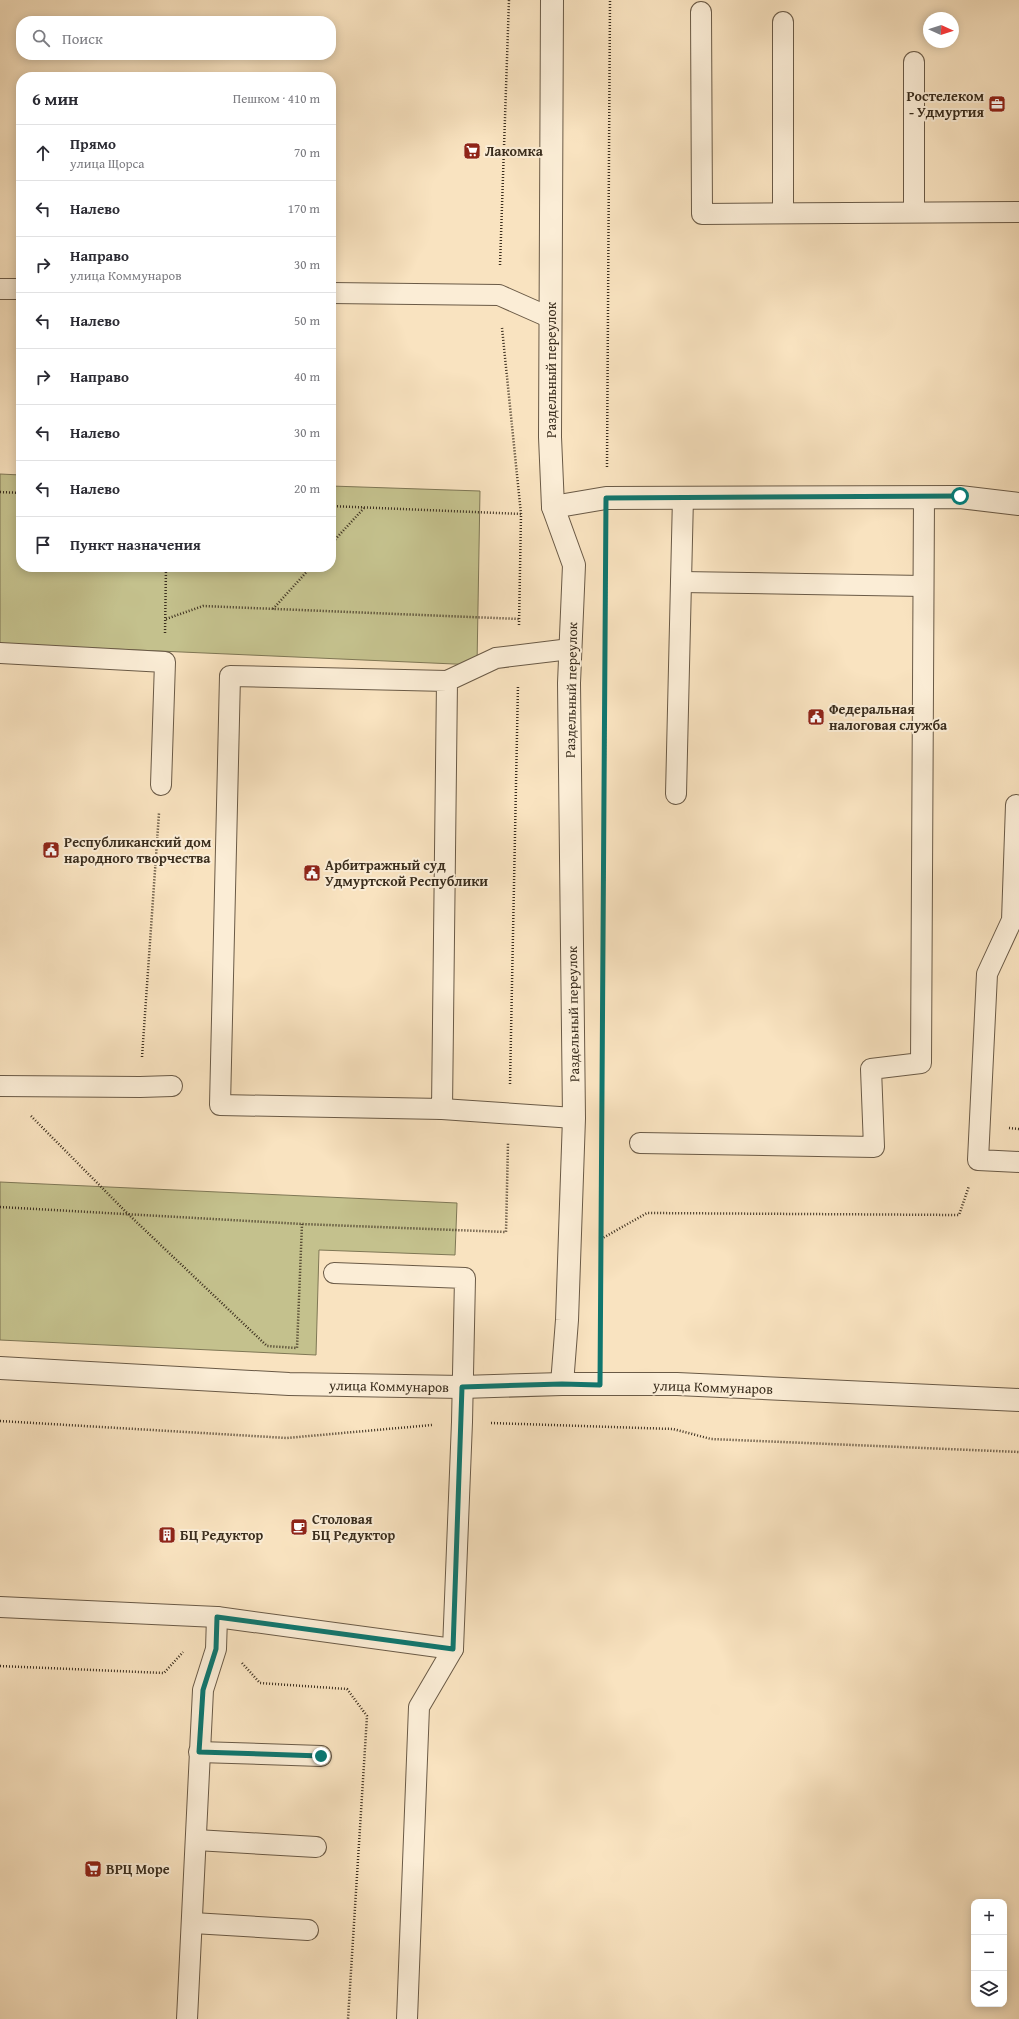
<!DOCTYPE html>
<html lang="ru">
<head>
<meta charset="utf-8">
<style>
  :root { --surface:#fff; --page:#f2f2f3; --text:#2b2b33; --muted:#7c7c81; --line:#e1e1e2 }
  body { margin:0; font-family:"Gentium Book Plus",serif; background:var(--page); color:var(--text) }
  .controls { position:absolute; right:12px; bottom:12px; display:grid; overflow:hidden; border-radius:8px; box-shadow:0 2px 10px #0003 }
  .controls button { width:36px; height:36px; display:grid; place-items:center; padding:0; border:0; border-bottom:1px solid var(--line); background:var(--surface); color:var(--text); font:20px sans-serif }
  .compass { position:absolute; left:923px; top:12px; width:36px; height:36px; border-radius:50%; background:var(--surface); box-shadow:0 2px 10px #0003; rotate:93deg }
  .stop { position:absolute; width:12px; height:12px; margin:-9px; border:3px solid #0f766e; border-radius:50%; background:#fff }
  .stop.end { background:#0f766e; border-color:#fff; box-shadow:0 1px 4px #0008 }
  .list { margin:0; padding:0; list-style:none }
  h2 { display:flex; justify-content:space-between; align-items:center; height:52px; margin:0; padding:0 16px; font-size:17px }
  h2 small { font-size:13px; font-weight:400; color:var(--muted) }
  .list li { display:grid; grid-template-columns:26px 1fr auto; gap:12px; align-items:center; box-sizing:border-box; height:56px; padding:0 16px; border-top:1px solid var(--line) }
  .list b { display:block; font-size:15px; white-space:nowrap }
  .list p { margin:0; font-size:13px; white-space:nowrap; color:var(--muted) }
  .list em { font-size:13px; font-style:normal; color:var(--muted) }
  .icon { flex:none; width:22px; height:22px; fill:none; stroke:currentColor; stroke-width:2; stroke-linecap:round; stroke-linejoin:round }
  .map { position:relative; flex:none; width:1019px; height:2019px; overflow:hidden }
  .search { position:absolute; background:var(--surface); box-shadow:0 2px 10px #0003; left:16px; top:16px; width:320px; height:44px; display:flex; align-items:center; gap:10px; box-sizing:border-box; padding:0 14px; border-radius:16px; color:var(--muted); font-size:15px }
  .panel { position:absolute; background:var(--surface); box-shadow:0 2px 10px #0003; left:16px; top:72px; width:320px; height:500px; border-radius:16px }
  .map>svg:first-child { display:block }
  .green { fill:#c4c18d; stroke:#7f7755 }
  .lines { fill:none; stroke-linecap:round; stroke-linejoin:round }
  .service-casing { stroke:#6a5a46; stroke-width:22 }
  .minor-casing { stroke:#6a5a46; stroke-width:24 }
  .tertiary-casing { stroke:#6a5a46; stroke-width:24 }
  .path { stroke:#3a2d1d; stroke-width:2.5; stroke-dasharray:1 2; stroke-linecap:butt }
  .service { stroke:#fbedd6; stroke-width:20 }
  .minor { stroke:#fbedd6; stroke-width:22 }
  .tertiary { stroke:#fbedd6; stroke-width:22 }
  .route { stroke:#0f766e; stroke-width:5 }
  .labels { text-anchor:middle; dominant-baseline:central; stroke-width:4; stroke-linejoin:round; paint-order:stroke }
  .poi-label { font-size:14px; font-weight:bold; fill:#3a2d1d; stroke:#fbedd6; text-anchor:start }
  .street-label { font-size:14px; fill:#3a2d1d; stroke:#fbedd6 }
</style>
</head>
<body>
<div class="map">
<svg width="1019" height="2019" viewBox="0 0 1019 2019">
  <rect width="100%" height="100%" fill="#f9e3c0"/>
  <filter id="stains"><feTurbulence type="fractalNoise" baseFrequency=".005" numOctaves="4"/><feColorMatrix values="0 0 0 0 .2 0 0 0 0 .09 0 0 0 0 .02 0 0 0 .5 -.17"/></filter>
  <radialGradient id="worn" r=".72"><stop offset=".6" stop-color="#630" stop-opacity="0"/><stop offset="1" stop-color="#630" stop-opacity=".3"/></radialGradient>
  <g class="green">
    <polygon points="0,474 21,475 21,567 331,567 331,486 480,491 477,665 0,644"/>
    <polygon points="0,1182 457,1203 455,1255 319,1250 316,1355 0,1340"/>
  </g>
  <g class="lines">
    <g class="service-casing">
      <g id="service">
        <polyline points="701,12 702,214 1019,212"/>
        <polyline points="783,22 783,213"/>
        <polyline points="914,212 914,62"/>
        <polyline points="0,289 21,289"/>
        <polyline points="331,293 499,295 551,318"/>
        <polyline points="681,582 923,586"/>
        <polyline points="0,653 165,662 161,785"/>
        <polyline points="447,681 442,1109 220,1105 230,676 447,681 496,658 570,649"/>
        <polyline points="676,794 683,497"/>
        <polyline points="1016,805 1012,920 987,974 978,1160 1019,1162"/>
        <polyline points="0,1086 140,1087 172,1086"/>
        <polyline points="442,1109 574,1118"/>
        <polyline points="640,1143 874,1147 871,1069 921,1063 924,497"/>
        <polyline points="334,1273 465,1278 462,1422 453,1649 419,1707 407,2019"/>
        <polyline points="0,1607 217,1617 453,1649"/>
        <polyline points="199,1752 321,1756"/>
        <polyline points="196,1840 316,1847"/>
        <polyline points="193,1923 308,1930"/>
        <polyline points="187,2019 203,1690 216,1649 217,1617"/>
      </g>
    </g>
    <g class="minor-casing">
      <g id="minor">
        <polyline points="552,0 550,437 553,507 574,565 569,683 574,1118 567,1320 562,1384"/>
        <polyline points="553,507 606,498 960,497 1019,504"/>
      </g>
    </g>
    <g class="tertiary-casing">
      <polyline id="tertiary" points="0,1368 289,1384 462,1387 562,1384 677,1384 1019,1400"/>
    </g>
    <g class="path">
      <polyline points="500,265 509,0"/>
      <polyline points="502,328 521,514 519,626"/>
      <polyline points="607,467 610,0"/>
      <polyline points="0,492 21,493"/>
      <polyline points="331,506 522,514"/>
      <polyline points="331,544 364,508"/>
      <polyline points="606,563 606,528"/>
      <polyline points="273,609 311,567"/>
      <polyline points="166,619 203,606 519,619"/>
      <polyline points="165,633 166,567"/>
      <polyline points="604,881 606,576"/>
      <polyline points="142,1057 159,813"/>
      <polyline points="510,1084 518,685"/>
      <polyline points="31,1116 127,1213 267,1346 297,1348 302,1224"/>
      <polyline points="1009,1128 1019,1129"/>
      <polyline points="0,1207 302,1224 506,1232 508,1143"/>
      <polyline points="601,1239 647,1213 959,1215 969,1186"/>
      <polyline points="600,1353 601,1280"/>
      <polyline points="0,1421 287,1438 432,1425"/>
      <polyline points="491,1423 673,1429 711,1439 1019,1452"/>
      <polyline points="242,1663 260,1683 347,1689 367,1716 348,2019"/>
      <polyline points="0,1666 164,1673 183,1652"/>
    </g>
    <use href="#service" class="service"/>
    <use href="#minor" class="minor"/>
    <use href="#tertiary" class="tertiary"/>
  </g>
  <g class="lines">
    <polyline class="route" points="321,1756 199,1752 203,1690 216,1649 217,1617 453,1649 462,1387 562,1384 600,1385 606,498 960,496"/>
  </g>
  <defs>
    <g id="office-square" transform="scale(0.9)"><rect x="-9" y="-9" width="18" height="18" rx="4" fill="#8f2418" stroke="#fbedd6"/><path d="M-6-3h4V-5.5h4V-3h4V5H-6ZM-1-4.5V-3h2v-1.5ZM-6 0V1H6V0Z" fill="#fff"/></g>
    <g id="supermarket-square" transform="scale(0.9)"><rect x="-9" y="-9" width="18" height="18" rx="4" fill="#8f2418" stroke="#fbedd6"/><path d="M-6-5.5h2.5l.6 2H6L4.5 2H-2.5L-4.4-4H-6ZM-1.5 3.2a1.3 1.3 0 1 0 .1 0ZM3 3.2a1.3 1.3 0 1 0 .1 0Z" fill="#fff"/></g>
    <g id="civic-square" transform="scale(0.9)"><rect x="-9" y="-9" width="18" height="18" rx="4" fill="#8f2418" stroke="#fbedd6"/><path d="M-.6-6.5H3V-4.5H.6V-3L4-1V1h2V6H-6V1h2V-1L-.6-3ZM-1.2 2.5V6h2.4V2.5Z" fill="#fff"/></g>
    <g id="cafe-square" transform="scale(0.9)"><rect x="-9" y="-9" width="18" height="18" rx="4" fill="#8f2418" stroke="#fbedd6"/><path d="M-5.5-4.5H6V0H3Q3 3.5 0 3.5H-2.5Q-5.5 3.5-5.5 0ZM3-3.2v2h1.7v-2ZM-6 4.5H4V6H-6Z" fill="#fff"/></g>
    <g id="building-square" transform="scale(0.9)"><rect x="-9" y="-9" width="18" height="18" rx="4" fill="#8f2418" stroke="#fbedd6"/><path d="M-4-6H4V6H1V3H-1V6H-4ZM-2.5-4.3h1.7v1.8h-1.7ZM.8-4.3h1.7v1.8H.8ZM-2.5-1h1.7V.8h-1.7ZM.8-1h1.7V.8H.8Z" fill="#fff"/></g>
  </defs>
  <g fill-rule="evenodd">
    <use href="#office-square" x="997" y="104"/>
    <use href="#supermarket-square" x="472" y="151"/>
    <use href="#civic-square" x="816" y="717"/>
    <use href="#civic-square" x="51" y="850"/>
    <use href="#civic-square" x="312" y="873"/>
    <use href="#cafe-square" x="299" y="1527"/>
    <use href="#building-square" x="167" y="1535"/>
    <use href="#supermarket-square" x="93" y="1869"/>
  </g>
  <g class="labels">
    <g class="poi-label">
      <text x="984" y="96" text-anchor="end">Ростелеком<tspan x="984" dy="16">- Удмуртия</tspan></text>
      <text x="485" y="151">Лакомка</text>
      <text x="829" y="709">Федеральная<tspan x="829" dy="16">налоговая служба</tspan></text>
      <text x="64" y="842">Республиканский дом<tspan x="64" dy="16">народного творчества</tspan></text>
      <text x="325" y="865">Арбитражный суд<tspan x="325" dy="16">Удмуртской Республики</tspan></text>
      <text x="312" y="1519">Столовая<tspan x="312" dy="16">БЦ Редуктор</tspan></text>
      <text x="180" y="1535">БЦ Редуктор</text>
      <text x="106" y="1869">ВРЦ Море</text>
    </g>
    <g class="street-label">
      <text transform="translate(551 370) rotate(-90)">Раздельный переулок</text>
      <text transform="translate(571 690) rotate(-89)">Раздельный переулок</text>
      <text transform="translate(573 1014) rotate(-91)">Раздельный переулок</text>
      <text transform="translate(389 1386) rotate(1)">улица Коммунаров</text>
      <text transform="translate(713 1387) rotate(2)">улица Коммунаров</text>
    </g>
  </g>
  <rect width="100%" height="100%" filter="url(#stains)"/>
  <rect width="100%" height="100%" fill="url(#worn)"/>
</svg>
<div class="controls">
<button>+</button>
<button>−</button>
<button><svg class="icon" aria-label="layers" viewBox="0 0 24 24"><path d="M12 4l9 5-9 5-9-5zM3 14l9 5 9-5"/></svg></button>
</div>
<svg class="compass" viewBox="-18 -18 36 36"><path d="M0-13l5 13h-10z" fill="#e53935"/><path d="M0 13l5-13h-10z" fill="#7c7c81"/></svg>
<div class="stop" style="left:960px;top:496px"></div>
<div class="stop end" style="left:321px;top:1756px"></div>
<div class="search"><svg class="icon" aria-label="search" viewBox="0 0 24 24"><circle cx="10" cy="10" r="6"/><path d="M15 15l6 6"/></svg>Поиск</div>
<section class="panel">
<h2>6 мин<small>Пешком · 410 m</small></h2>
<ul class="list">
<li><svg class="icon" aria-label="ahead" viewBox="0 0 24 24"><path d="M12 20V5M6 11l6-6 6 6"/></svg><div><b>Прямо</b><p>улица Щорса</p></div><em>70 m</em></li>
<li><svg class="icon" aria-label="left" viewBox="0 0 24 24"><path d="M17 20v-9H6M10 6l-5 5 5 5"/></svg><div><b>Налево</b></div><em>170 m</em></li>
<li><svg class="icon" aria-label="right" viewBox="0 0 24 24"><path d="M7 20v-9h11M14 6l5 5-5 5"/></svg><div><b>Направо</b><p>улица Коммунаров</p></div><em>30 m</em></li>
<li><svg class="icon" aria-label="left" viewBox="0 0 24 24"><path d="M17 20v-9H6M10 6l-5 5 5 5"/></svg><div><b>Налево</b></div><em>50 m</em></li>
<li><svg class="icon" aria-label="right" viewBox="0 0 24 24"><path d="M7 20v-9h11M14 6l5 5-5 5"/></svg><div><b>Направо</b></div><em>40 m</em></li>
<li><svg class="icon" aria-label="left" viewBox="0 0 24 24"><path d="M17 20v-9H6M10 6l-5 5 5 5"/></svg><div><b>Налево</b></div><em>30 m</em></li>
<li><svg class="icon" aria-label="left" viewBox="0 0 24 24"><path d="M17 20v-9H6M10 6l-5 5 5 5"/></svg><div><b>Налево</b></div><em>20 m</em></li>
<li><svg class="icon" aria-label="arrive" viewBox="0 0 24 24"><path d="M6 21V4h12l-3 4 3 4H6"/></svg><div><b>Пункт назначения</b></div></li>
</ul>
</section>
</div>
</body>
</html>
